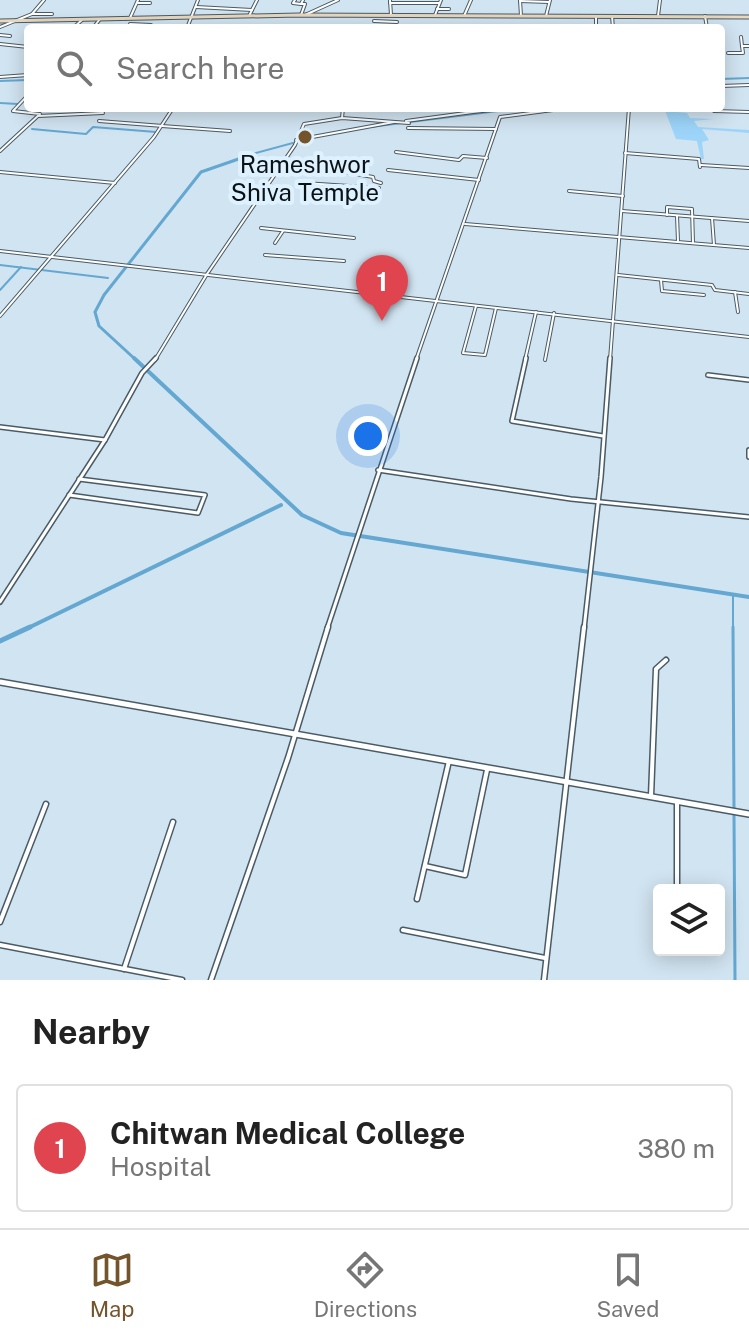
<!DOCTYPE html>
<html lang="en">
<head>
<meta charset="utf-8">
<style>
  :root { --surface:#fff; --page:#f6f6f6; --text:#222; --muted:#767676; --line:#e0e0e0; --accent:#74542a }
  body { margin:0; font-family:"Public Sans",sans-serif; background:var(--page); color:var(--text) }
  .controls { position:absolute; right:24px; bottom:24px; display:grid; overflow:hidden; border-radius:8px; box-shadow:0 4px 20px #0003 }
  .controls button { width:72px; height:72px; display:grid; place-items:center; padding:0; border:0; border-bottom:2px solid var(--line); background:var(--surface); color:var(--text); font:40px sans-serif }
  .you { position:absolute; left:368px; top:436px; width:28px; height:28px; margin:-20px; border:6px solid #fff; border-radius:50%; background:#1a73e8; box-shadow:0 0 0 12px #1a73e833 }
  .badge { display:grid; place-items:center; width:52px; height:52px; border-radius:50%; background:var(--accent); color:#fff; font-size:26px; font-weight:700 }
  .pin { position:absolute; translate:-50% -66px; filter:drop-shadow(0 2px 4px #0008) }
  .pin::after { content:''; position:absolute; top:42px; width:28px; height:24px; background:inherit; clip-path:polygon(0 0,100% 0,50% 100%) }
  .list { margin:0; padding:0; list-style:none }
  h2 { display:flex; justify-content:space-between; align-items:center; height:104px; margin:0; padding:0 32px; font-size:34px }
  h2 small { font-size:26px; font-weight:400; color:var(--muted) }
  .list li { display:grid; grid-template-columns:52px 1fr auto; gap:24px; align-items:center; box-sizing:border-box; height:128px; margin:0 16px 16px; padding:0 16px; border:2px solid var(--line); border-radius:8px }
  .list b { display:block; font-size:30px; white-space:nowrap }
  .list p { margin:0; font-size:26px; white-space:nowrap; color:var(--muted) }
  .list em { font-size:26px; font-style:normal; color:var(--muted) }
  .icon { flex:none; width:44px; height:44px; fill:none; stroke:currentColor; stroke-width:2; stroke-linecap:round; stroke-linejoin:round }
  .map { position:relative; flex:none; width:749px; height:980px; overflow:hidden }
  .search { position:absolute; background:var(--surface); box-shadow:0 4px 20px #0003; left:24px; right:24px; top:24px; height:88px; display:flex; align-items:center; gap:20px; box-sizing:border-box; padding:0 28px; border-radius:8px; color:var(--muted); font-size:30px }
  .sheet { height:248px; background:var(--surface) }
  nav { display:flex; justify-content:space-around; align-items:center; box-sizing:border-box; height:112px; border-top:2px solid var(--line); background:var(--surface); font-size:22px; color:var(--muted) }
  nav a { display:grid; justify-items:center; gap:4px }
  nav .on { color:var(--accent) }
  .map>svg:first-child { display:block }
  .green { fill:#9dd5fa }
  .lines { fill:none; stroke-linecap:round; stroke-linejoin:round }
  .stream-far1 { stroke:#64a7d1; stroke-width:2 }
  .stream { stroke:#64a7d1; stroke-width:3 }
  .canal-far3 { stroke:#64a7d1; stroke-width:2 }
  .canal-far2 { stroke:#64a7d1; stroke-width:3 }
  .canal-far1 { stroke:#64a7d1; stroke-width:4 }
  .canal { stroke:#64a7d1; stroke-width:5 }
  .minor-far2-casing { stroke:#4a5b66; stroke-width:4 }
  .minor-far1-casing { stroke:#4a5b66; stroke-width:6 }
  .minor-casing { stroke:#4a5b66; stroke-width:7 }
  .tertiary-casing { stroke:#4a5b66; stroke-width:8 }
  .secondary-casing { stroke:#4a5b66; stroke-width:5 }
  .minor-far2 { stroke:#fff; stroke-width:2 }
  .minor-far1 { stroke:#fff; stroke-width:3 }
  .minor { stroke:#fff; stroke-width:4 }
  .tertiary { stroke:#fff; stroke-width:5 }
  .secondary { stroke:#e9d8bf; stroke-width:3 }
  .poi-dot { fill:#74542a; stroke:#def1fe; stroke-width:3 }
  .labels { text-anchor:middle; dominant-baseline:central; stroke-width:8; stroke-linejoin:round; paint-order:stroke }
  .far-poi-label { font-size:24px; fill:#0b1216; stroke:#def1fe }
</style>
</head>
<body>
<div class="map">
<svg width="749" height="980" viewBox="0 0 749 980">
  <rect width="100%" height="100%" fill="#d1e4f1"/>
  <polygon class="green" points="664,108 675,108 677,112 687,113 690,118 714,119 694,121 698,127 749,130 749,133 702,129 709,140 702,142 704,159 701,159 697,141 676,139"/>
  <g class="lines">
    <g class="stream-far1">
      <polyline points="0,81 28,80"/>
      <polyline points="0,103 18,104"/>
      <polyline points="32,129 86,134 93,127 156,132"/>
      <polyline points="0,265 108,278"/>
      <polyline points="0,290 21,267"/>
      <polyline points="733,594 733,629"/>
    </g>
    <g class="stream">
      <polyline points="733,627 734,809"/>
      <polyline points="734,815 735,980"/>
    </g>
    <g class="canal-far3">
      <polyline points="721,79 749,78"/>
      <polyline points="370,127 523,108"/>
      <polyline points="245,156 315,137"/>
    </g>
    <polyline class="canal-far2" points="136,360 99,326 95,312 104,295 201,172 253,154"/>
    <g class="canal-far1">
      <polyline points="134,358 302,515 341,533 749,597"/>
      <polyline points="26,629 281,505"/>
    </g>
    <polyline class="canal" points="0,641 30,627"/>
    <g class="minor-far2-casing">
      <g id="minor-far2">
        <polyline points="295,0 293,3 301,4"/>
        <polyline points="390,0 391,15"/>
        <polyline points="520,0 521,16"/>
        <polyline points="520,1 549,2"/>
        <polyline points="138,3 150,3"/>
        <polyline points="390,3 439,3"/>
        <polyline points="196,7 252,10"/>
        <polyline points="437,9 449,9"/>
        <polyline points="32,14 52,14"/>
        <polyline points="301,15 305,4 301,4 303,0"/>
        <polyline points="305,15 338,0"/>
        <polyline points="435,15 441,0"/>
        <polyline points="249,16 257,0"/>
        <polyline points="464,16 471,0"/>
        <polyline points="546,16 550,0"/>
        <polyline points="596,16 596,28"/>
        <polyline points="612,16 613,28"/>
        <polyline points="658,16 660,0"/>
        <polyline points="705,16 707,28"/>
        <polyline points="130,18 138,0"/>
        <polyline points="374,21 397,22"/>
        <polyline points="130,24 151,25"/>
        <polyline points="372,26 396,27"/>
        <polyline points="0,27 32,14 44,0"/>
        <polyline points="467,27 484,27"/>
        <polyline points="73,28 83,19"/>
        <polyline points="93,28 100,19"/>
        <polyline points="187,28 198,0"/>
        <polyline points="0,35 10,36"/>
        <polyline points="741,37 742,46"/>
        <polyline points="0,44 28,47"/>
        <polyline points="728,53 743,53 742,46 749,46"/>
        <polyline points="0,77 28,75"/>
        <polyline points="721,86 749,85"/>
        <polyline points="713,108 714,111 749,112"/>
        <polyline points="473,112 510,108"/>
        <polyline points="38,116 103,113"/>
        <polyline points="342,118 343,108"/>
        <polyline points="99,121 163,126"/>
        <polyline points="406,121 473,112 474,108"/>
        <polyline points="162,126 230,131"/>
        <polyline points="408,128 496,129"/>
        <polyline points="296,140 394,122"/>
        <polyline points="0,151 40,114 13,111 28,95"/>
        <polyline points="396,152 459,160 463,156 487,158"/>
        <polyline points="625,153 699,159 700,167"/>
        <polyline points="701,165 749,168"/>
        <polyline points="388,170 479,180"/>
        <polyline points="339,171 373,177 374,181 381,183"/>
        <polyline points="0,172 115,183"/>
        <polyline points="304,183 379,188"/>
        <polyline points="569,191 623,196"/>
        <polyline points="622,211 749,221"/>
        <polyline points="667,215 667,207 692,209 693,243"/>
        <polyline points="677,216 678,241"/>
        <polyline points="712,218 714,245"/>
        <polyline points="465,224 749,248"/>
        <polyline points="261,228 354,238"/>
        <polyline points="275,243 283,231"/>
        <polyline points="0,251 749,337"/>
        <polyline points="265,255 344,261"/>
        <polyline points="618,275 712,285 715,290 749,294"/>
        <polyline points="661,280 662,291 704,295"/>
        <polyline points="735,292 738,312"/>
        <polyline points="476,306 463,353 485,355 496,308"/>
        <polyline points="0,316 154,137 173,108"/>
        <polyline points="155,360 207,274 295,145 304,124 342,118 409,123"/>
        <polyline points="416,360 500,117 568,108"/>
        <polyline points="525,360 536,312"/>
        <polyline points="545,360 554,313"/>
        <polyline points="610,360 629,108"/>
      </g>
    </g>
    <g class="minor-far1-casing">
      <g id="minor-far1">
        <polyline points="526,358 512,421 603,436"/>
        <polyline points="708,375 749,380"/>
        <polyline points="0,427 105,440"/>
        <polyline points="749,450 749,457"/>
        <polyline points="378,470 571,499 749,517"/>
        <polyline points="69,495 198,513 205,495 79,479"/>
        <polyline points="0,602 105,440 142,373 156,358"/>
        <polyline points="327,629 417,358"/>
        <polyline points="584,629 601,477 610,358"/>
      </g>
    </g>
    <g class="minor-casing">
      <g id="minor">
        <polyline points="651,796 656,669 666,660"/>
        <polyline points="677,802 677,890"/>
        <polyline points="425,866 465,875 487,770"/>
        <polyline points="417,899 449,761"/>
        <polyline points="0,922 46,804"/>
        <polyline points="403,930 545,958"/>
        <polyline points="0,945 182,980"/>
        <polyline points="124,969 173,822"/>
        <polyline points="211,980 288,758 328,627"/>
        <polyline points="544,980 584,627"/>
      </g>
    </g>
    <g class="tertiary-casing">
      <polyline id="tertiary" points="0,682 749,814"/>
    </g>
    <g class="secondary-casing">
      <polyline id="secondary" points="0,21 299,15 749,17"/>
    </g>
    <use href="#minor-far2" class="minor-far2"/>
    <use href="#minor-far1" class="minor-far1"/>
    <use href="#minor" class="minor"/>
    <use href="#tertiary" class="tertiary"/>
    <use href="#secondary" class="secondary"/>
  </g>
  <circle class="poi-dot" cx="305" cy="137" r="8"/>
  <g class="labels">
    <g class="far-poi-label">
      <text x="305" y="164">Rameshwor<tspan x="305" dy="28">Shiva Temple</tspan></text>
    </g>
  </g>
</svg>
<div class="controls">
<button><svg class="icon" aria-label="layers" viewBox="0 0 24 24"><path d="M12 4l9 5-9 5-9-5zM3 14l9 5 9-5"/></svg></button>
</div>
<div class="you"></div>
<div class="pin badge" style="left:382px;top:321px;background:#e0444e">1</div>
<div class="search"><svg class="icon" aria-label="search" viewBox="0 0 24 24"><circle cx="10" cy="10" r="6"/><path d="M15 15l6 6"/></svg>Search here</div>
</div>
<section class="sheet">
<h2>Nearby<small></small></h2>
<ul class="list">
<li><span class="badge" style="background:#e0444e">1</span><div><b>Chitwan Medical College</b><p>Hospital</p></div><em>380 m</em></li>
</ul>
</section>
<nav>
<a class="on"><svg class="icon" aria-label="map" viewBox="0 0 24 24"><path d="M3 6l6-2 6 2 6-2v14l-6 2-6-2-6 2zM9 4v14M15 6v14"/></svg>Map</a>
<a><svg class="icon" aria-label="directions" viewBox="0 0 24 24"><path d="M12 3l9 9-9 9-9-9zM9 14v-3h6M13 9l2 2-2 2"/></svg>Directions</a>
<a><svg class="icon" aria-label="saved" viewBox="0 0 24 24"><path d="M7 4h10v16l-5-4-5 4z"/></svg>Saved</a>
</nav>
</body>
</html>
